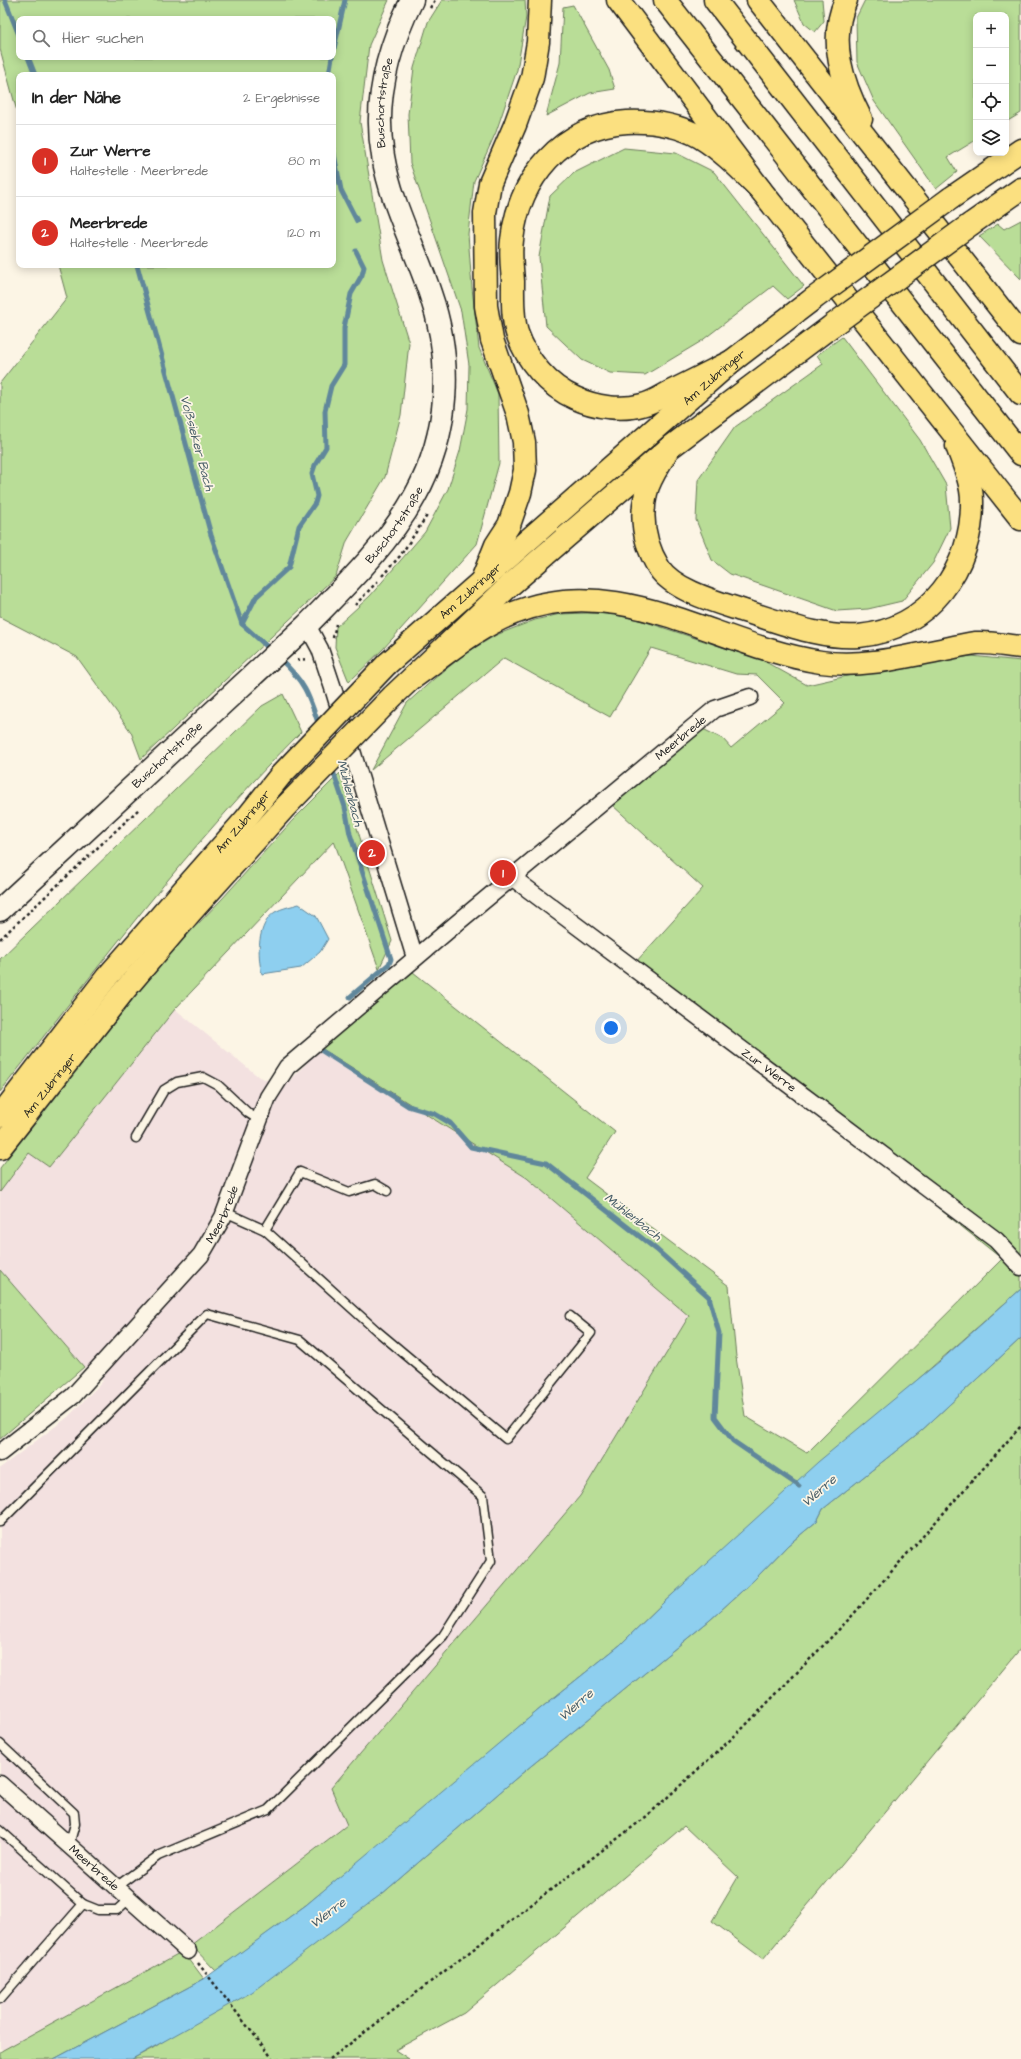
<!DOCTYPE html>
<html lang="de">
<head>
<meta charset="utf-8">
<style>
  :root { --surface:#fff; --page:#f2f2f2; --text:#222; --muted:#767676; --line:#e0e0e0; --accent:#d93025 }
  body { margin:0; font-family:"Architects Daughter",sans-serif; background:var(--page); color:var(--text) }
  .controls { position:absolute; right:12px; top:12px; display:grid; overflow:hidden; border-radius:8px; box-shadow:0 2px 10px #0003 }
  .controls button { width:36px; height:36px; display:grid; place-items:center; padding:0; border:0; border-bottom:1px solid var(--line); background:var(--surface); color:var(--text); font:20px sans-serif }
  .you { position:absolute; left:611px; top:1028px; width:14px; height:14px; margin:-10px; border:3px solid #fff; border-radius:50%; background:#1a73e8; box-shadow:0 0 0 6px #1a73e833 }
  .badge { display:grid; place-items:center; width:26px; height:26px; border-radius:50%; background:var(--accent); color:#fff; font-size:13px; font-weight:700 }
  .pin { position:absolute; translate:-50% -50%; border:2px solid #fff; box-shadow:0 1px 4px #0006 }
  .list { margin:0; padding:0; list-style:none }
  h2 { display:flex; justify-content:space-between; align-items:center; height:52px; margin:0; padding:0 16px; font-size:17px }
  h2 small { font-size:13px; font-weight:400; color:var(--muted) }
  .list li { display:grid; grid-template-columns:26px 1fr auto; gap:12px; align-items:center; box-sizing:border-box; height:72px; padding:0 16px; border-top:1px solid var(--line) }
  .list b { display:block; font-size:15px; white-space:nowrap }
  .list p { margin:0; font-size:13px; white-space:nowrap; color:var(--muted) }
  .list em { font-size:13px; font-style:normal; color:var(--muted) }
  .icon { flex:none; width:22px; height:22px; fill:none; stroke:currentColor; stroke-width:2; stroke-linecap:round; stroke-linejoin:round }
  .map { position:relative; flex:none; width:1021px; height:2059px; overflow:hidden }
  .search { position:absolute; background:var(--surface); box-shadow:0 2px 10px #0003; left:16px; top:16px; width:320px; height:44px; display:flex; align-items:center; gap:10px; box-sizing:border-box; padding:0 14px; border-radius:8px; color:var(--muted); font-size:15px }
  .panel { position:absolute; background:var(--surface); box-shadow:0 2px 10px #0003; left:16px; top:72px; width:320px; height:196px; border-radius:8px }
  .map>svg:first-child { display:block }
  .built { fill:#f3e1e0 }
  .green { fill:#b9dd97; stroke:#6a7c5a; fill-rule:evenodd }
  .water { fill:#8ecfef; stroke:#60879b }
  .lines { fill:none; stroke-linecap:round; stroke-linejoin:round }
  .stream { stroke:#60879b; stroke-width:5 }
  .service-casing { stroke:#1c1c1c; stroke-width:11 }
  .minor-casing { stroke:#1c1c1c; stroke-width:19 }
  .secondary-casing { stroke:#1c1c1c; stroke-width:25 }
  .trunk-casing { stroke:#1c1c1c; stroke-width:25 }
  .motorway-casing { stroke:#1c1c1c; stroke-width:25 }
  .path { stroke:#1c1c1c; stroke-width:2.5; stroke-dasharray:3 3; stroke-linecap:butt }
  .service { stroke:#fcf5e5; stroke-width:8 }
  .minor { stroke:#fcf5e5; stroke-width:16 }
  .secondary { stroke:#fcf5e5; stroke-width:22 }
  .trunk { stroke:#fbe080; stroke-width:22 }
  .motorway { stroke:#fbe080; stroke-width:22 }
  .trunk-bridge-casing { stroke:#1c1c1c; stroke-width:25; stroke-linecap:butt }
  .trunk-bridge { stroke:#fbe080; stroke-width:22 }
  .labels { text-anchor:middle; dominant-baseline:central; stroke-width:3.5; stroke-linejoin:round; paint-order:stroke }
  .street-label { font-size:12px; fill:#1c1c1c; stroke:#fcf5e5 }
  .water-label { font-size:13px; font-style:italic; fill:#445b66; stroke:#fcf5e5 }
</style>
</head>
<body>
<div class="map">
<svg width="1021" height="2059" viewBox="0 0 1021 2059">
  <rect width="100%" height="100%" fill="#fcf5e5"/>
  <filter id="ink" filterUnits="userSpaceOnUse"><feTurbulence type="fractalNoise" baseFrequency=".025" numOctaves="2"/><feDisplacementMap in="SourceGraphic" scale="8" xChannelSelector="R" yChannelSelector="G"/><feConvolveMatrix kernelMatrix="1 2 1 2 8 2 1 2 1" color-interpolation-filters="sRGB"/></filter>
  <g filter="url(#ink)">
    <g class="built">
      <polygon points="175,1009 259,1077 284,1087 321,1048 527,1178 689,1316 580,1496 331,1788 347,1825 191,1945 0,1775 0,1468 68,1417 103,1381 84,1367 0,1270 0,1192 29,1153 49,1167"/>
      <polygon points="0,1790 183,1951 3,2050 0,2048"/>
    </g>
    <g class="green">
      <path d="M0,0H389L369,45L360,122L383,260L409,343L401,415L385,477L347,541L336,576L141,759L131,732L77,657L0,617V383L67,298L58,265H333V75H19V119L0,49ZM19,19H333V57H19Z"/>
      <polygon points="442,0 525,0 526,17 517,70 496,132 474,181 468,234 472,288 479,348 498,394 499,463 477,544 383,649 349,682 335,647 336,627 370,596 425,532 448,489 460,451 468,409 469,365 461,311 410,163 408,114 414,68 428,22"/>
      <polygon points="794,0 822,0 824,21 815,32 804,23"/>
      <polygon points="865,0 1021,0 1021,113 1006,122 1006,15 976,15 976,140 948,157 957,172 936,189 874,101 857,62 856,18"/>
      <polygon points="573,5 609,70 615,89 590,93 546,116 560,63 563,7"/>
      <polygon points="624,148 676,153 714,172 804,286 787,299 773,286 700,342 645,375 610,373 582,360 546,326 539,257 550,196 574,173"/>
      <polygon points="1021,220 1021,279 979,236 998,224 1004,229"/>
      <polygon points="842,337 920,440 946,485 950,528 933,563 902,601 868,609 837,611 730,574 712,560 696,520 698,480 735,427 823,364 817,355"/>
      <polygon points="587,613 612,614 643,621 762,660 807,685 856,674 971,656 1021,661 1021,1289 663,1603 620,1645 541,1708 399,1829 306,1905 216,1971 191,1945 347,1825 331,1788 580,1496 689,1316 527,1178 321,1048 413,972 615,1132 585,1178 729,1286 736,1357 745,1416 807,1453 1002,1259 634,964 703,888 611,804 703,729 723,739 731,748 785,703 757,675 736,674 651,648 610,717 504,658 371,770 407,703 435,678 466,653 496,635 535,620 560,614"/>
      <path d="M283,694L301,732C191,842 97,969 0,1092V959L262,706Z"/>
      <polygon points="340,773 392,941 379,969 334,841 175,1009 49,1167 29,1153 0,1192 0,1168 166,957 222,899 292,821"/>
      <polygon points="0,1270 84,1367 0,1439"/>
      <polygon points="1021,1338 1021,1648 763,1959 712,1921 738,1877 684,1826 464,2013 395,2050 409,2059 132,2059 153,2048 383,1893 521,1774 710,1620 754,1580 788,1545 817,1521 823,1509 921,1431"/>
      <polygon points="183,1951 204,1979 54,2059 0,2059 0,2052 3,2050"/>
    </g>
    <g class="water">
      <path d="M299,904L316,916L328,939L320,952L301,968L262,974C257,955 257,924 275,912C282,908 292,906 299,904Z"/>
      <polygon points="1021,1289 1021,1338 921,1431 823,1509 817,1521 788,1545 754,1580 710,1620 521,1774 383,1893 252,1992 132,2059 54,2059 204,1979 306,1905 541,1708 620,1645 663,1603 818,1462 940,1361"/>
    </g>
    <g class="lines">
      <g class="stream">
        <polyline points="5,0 19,35"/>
        <polyline points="333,53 345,0"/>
        <polyline points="28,57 35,75"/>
        <polyline points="329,75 332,57"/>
        <polyline points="333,106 333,111"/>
        <polyline points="333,149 341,190 357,221"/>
        <polyline points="137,265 211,535 242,624 272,651"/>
        <polyline points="242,624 256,597 289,567 299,526 315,503 317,496 312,474 315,465 326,447 325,411 331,386 344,365 344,328 351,294 362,275 364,267 356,251"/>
        <path d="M279,658C304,681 309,694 319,726"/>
        <polyline points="332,768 345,807 350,834 391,959 389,964 350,997"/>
        <polyline points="322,1051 408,1106 435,1114 450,1123 471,1147 546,1163 657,1250 709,1297 719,1333 715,1417 733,1441 799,1486"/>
      </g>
      <g class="service-casing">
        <g id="service">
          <polyline points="136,1138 164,1090 177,1082 203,1077 218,1085 248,1113 259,1120"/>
          <polyline points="387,1191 375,1184 349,1192 300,1172 265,1230 376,1330 506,1439 591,1333 570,1316"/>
          <polyline points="225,1212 265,1230"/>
          <polyline points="0,1522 207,1314 300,1340 483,1496 491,1561 443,1636 268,1810 158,1856 116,1887"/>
          <polyline points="0,1744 74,1813 75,1824 69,1845"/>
          <polyline points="0,1830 83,1904 98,1910 117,1910 129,1899"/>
          <polyline points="0,1999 83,1904"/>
        </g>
      </g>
      <g class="minor-casing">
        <g id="minor">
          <polyline points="307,625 320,649 333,688 415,958"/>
          <path id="s1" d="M513,878L996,1240L1021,1267"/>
          <path id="s2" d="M0,1453L73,1396L201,1255L223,1217L268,1097L287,1067L457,923L715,709L750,697"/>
          <path id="s3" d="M0,1784L188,1951"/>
        </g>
      </g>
      <g class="secondary-casing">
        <g id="secondary">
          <path id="s4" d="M0,910L307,625C346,585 387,546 415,496C450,433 453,359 430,293C415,247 391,204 383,156C373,101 388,48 412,0"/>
        </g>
      </g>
      <g class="trunk-casing">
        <g id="trunk">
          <polyline points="951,198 1021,150"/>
          <polyline points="971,224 1021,189"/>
          <path id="s5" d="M387,664L732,361L813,299"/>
          <polyline points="393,696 508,587 668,449 833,325"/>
          <path id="s6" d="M0,1116L107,977L245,820L280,776"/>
          <path id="s7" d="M0,1148L123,992L191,912L287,805"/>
        </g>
      </g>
      <g class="motorway-casing">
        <g id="motorway">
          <polyline points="618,0 760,189 1021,519"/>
          <polyline points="665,0 1021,454"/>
          <polyline points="715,0 1021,394"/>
          <polyline points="758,0 1021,335"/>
          <path d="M846,0C828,40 842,82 861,119"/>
          <path d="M732,361C712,371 691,382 670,392C662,396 652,403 642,405C621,411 595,407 575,398C548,386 527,361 517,333C512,317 513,298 513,281C512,268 510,253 512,240C519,178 562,126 627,122C652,121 678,125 700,137C723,151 741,170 760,189"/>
          <path d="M668,449C661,463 649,478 646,493C640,519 645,545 659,568C674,591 720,603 744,611C781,622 820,639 859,636C929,629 973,568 972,501C972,483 963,463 957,446"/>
          <polyline points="482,580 496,545 509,525 520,493 525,470 524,442 518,414 492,340 486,306 485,213 490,183 515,125 532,78 538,42 540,0"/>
          <path d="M414,677C446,654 477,627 514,613C620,570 718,647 821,662C862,668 904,657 945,649C955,647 966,644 976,643C991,642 1007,646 1021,647"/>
        </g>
      </g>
      <g class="path">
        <polyline points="430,8 435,0"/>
        <polyline points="382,576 400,556 428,514"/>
        <polyline points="355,605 378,581"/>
        <polyline points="333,638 336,624"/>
        <polyline points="297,660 308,659"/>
        <polyline points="0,939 139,809"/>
        <polyline points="198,1963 273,2059"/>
        <polyline points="330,2059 647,1816 741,1730 851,1617 1021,1426"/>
      </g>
      <use href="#service" class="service"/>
      <use href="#minor" class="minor"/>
      <use href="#secondary" class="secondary"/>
      <use href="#trunk" class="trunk"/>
      <use href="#motorway" class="motorway"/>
      <g class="trunk-bridge-casing">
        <g id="trunk-bridge">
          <polyline points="813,299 951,198"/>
          <polyline points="833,325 971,224"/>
          <polyline points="280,776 387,664"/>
          <polyline points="287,805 393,696"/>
        </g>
      </g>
      <use href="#trunk-bridge" class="trunk-bridge"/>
    </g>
  </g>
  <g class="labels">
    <g class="street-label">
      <text stroke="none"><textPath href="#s4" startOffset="996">Buschortstraße</textPath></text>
      <text stroke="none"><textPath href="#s5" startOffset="435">Am Zubringer</textPath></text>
      <text stroke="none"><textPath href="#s4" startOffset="552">Buschortstraße</textPath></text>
      <text stroke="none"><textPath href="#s5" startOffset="111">Am Zubringer</textPath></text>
      <text stroke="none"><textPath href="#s2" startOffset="1004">Meerbrede</textPath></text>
      <text stroke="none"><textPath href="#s4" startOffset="228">Buschortstraße</textPath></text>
      <text stroke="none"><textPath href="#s6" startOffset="382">Am Zubringer</textPath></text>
      <text stroke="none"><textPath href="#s1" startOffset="320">Zur Werre</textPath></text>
      <text stroke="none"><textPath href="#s7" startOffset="80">Am Zubringer</textPath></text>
      <text stroke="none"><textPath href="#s2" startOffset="329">Meerbrede</textPath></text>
      <text stroke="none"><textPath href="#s3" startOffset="126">Meerbrede</textPath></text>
    </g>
    <g class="water-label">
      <text transform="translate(197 443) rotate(75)">Voßsieker Bach</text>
      <text transform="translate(350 793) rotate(75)">Mühlenbach</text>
      <text transform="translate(633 1217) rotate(38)">Mühlenbach</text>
      <text transform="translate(819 1491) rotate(-41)">Werre</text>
      <text transform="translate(576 1705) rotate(-41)">Werre</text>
      <text transform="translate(328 1913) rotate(-37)">Werre</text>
    </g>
  </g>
</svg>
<div class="controls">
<button>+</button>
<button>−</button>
<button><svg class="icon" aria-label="locate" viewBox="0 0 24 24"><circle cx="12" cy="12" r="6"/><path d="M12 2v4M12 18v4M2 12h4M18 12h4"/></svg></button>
<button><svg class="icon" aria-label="layers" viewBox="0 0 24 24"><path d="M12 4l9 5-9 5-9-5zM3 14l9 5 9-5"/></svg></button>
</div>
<div class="you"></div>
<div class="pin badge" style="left:503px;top:873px">1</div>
<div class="pin badge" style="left:372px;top:853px">2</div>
<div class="search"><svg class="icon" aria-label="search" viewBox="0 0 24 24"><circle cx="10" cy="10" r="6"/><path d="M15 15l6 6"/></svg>Hier suchen</div>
<section class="panel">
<h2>In der Nähe<small>2 Ergebnisse</small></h2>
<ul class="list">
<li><span class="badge">1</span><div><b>Zur Werre</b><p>Haltestelle · Meerbrede</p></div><em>80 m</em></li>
<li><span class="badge">2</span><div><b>Meerbrede</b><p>Haltestelle · Meerbrede</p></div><em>120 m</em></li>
</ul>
</section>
</div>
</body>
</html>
